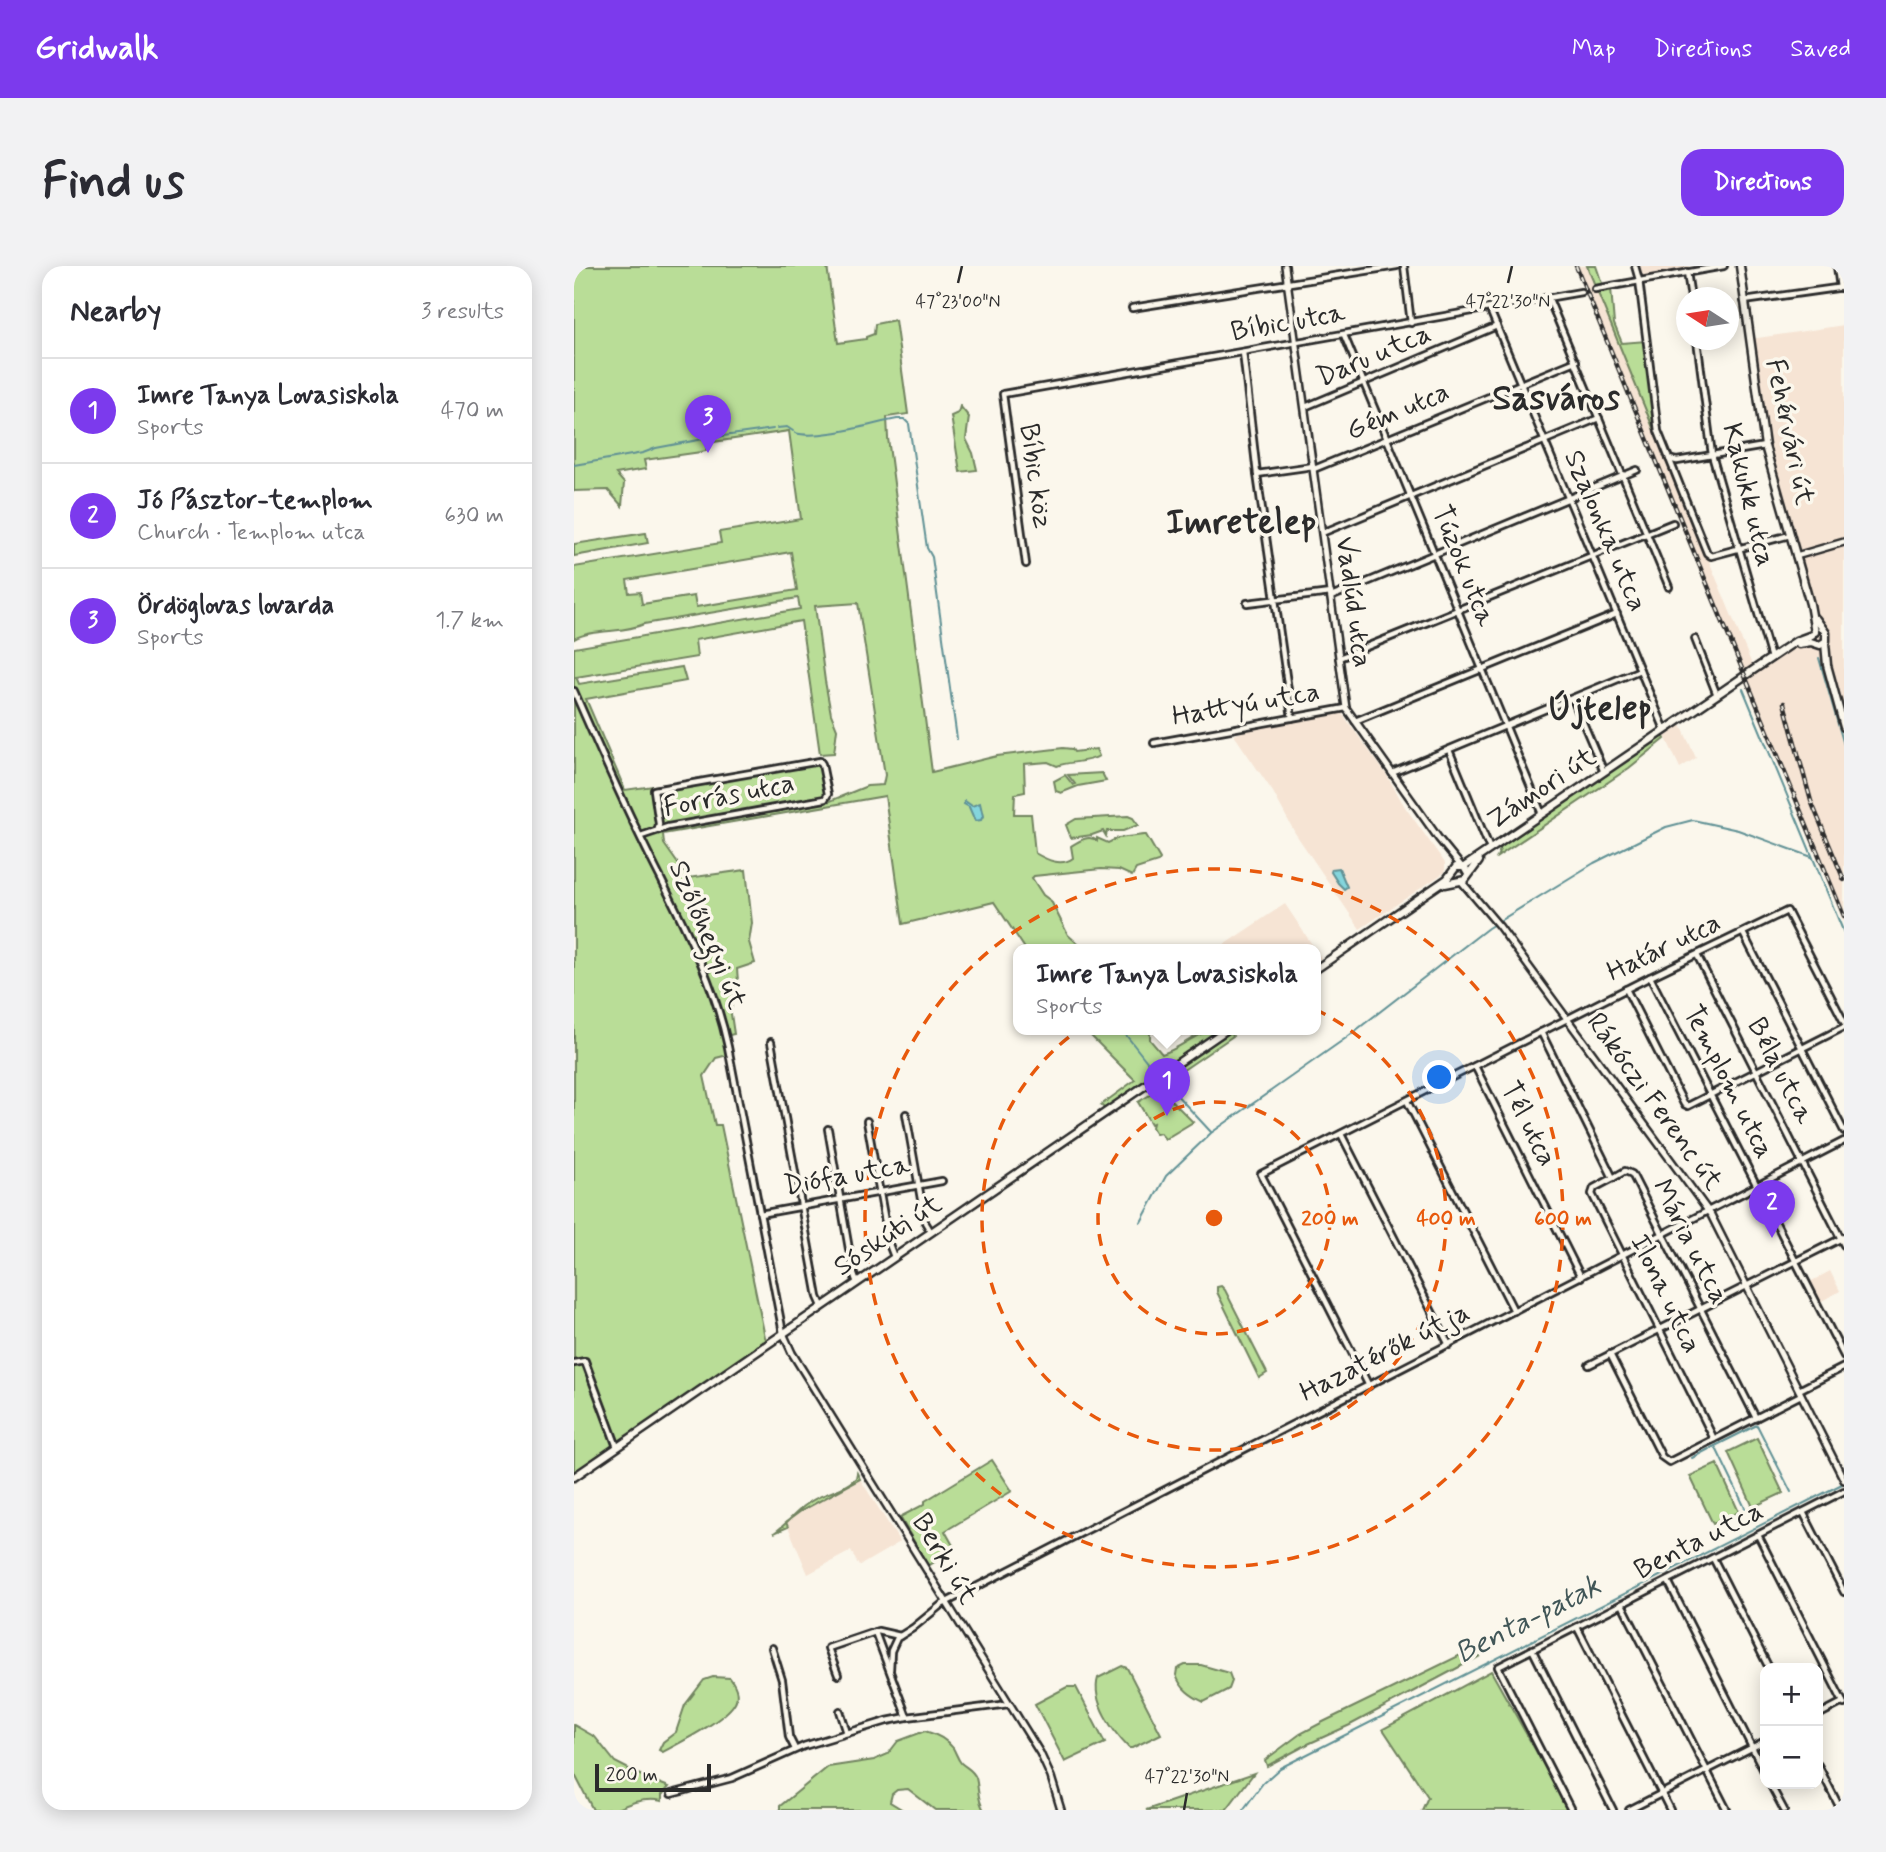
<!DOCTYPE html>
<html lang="en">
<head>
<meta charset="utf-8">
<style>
  :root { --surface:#fff; --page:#f2f2f3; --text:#2b2b33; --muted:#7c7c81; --line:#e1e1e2; --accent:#7c3aed }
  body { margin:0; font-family:Mynerve,sans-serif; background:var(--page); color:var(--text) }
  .controls { position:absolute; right:21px; bottom:21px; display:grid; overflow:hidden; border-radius:14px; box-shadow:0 4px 18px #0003 }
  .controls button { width:63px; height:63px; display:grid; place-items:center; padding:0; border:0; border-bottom:2px solid var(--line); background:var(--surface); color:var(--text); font:35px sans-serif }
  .compass { position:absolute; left:1102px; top:21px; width:63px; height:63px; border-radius:50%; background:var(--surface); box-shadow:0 4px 18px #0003; rotate:282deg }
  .scale { position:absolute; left:21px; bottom:18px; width:116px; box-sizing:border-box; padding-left:7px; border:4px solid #2b2b2b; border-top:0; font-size:19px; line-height:24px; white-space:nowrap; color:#2b2b2b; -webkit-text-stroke:5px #fbf7ec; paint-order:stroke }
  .you { position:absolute; left:866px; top:812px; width:24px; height:24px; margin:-18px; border:5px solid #fff; border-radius:50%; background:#1a73e8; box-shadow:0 0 0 10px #1a73e833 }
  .badge { display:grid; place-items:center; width:46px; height:46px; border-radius:50%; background:var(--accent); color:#fff; font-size:23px; font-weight:700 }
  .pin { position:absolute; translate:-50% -58px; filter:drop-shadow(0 2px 4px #0008) }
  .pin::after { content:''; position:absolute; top:37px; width:24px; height:21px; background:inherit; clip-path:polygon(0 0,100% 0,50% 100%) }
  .popup { position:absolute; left:439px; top:678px; width:308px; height:91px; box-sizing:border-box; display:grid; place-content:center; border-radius:14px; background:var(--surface); filter:drop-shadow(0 2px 5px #0005); font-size:23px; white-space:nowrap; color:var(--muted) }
  .popup b { font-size:26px; color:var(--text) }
  .popup::after { content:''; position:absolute; left:50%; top:100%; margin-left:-14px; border:14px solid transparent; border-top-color:var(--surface) }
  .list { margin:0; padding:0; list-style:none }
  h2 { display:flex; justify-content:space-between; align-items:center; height:91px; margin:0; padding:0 28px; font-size:30px }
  h2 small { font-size:23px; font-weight:400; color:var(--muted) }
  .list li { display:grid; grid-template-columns:46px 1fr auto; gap:21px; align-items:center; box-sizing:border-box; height:105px; padding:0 28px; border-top:2px solid var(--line) }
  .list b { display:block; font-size:26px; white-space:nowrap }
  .list p { margin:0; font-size:23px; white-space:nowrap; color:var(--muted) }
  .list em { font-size:23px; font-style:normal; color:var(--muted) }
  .map { position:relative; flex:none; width:1270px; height:1544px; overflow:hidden; border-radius:21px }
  header { display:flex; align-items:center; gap:42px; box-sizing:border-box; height:98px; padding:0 35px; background:var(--accent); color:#fff }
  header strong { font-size:33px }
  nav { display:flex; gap:38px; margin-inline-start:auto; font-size:24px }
  .intro { display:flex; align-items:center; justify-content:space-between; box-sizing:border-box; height:168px; padding:0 42px }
  h1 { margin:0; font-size:49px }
  .button { padding:18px 32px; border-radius:21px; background:var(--accent); color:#fff; font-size:24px; font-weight:700 }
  main { display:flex; gap:42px; padding:0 42px }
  aside { flex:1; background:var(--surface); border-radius:21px; box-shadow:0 4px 18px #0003 }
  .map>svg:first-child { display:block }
  .built { fill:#f6e4d4 }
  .green { fill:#b9dd97; stroke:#728461; stroke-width:2; fill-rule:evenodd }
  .water { fill:#84d5dc; stroke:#609195; stroke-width:2 }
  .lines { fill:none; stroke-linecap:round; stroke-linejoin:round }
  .stream { stroke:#609195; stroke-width:2 }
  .minor-casing { stroke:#2b2b2b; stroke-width:10 }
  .tertiary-casing { stroke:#2b2b2b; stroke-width:10 }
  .secondary-casing { stroke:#2b2b2b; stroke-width:11 }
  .minor { stroke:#fbf7ec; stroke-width:4.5 }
  .tertiary { stroke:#fbf7ec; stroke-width:5 }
  .secondary { stroke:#fbf7ec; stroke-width:6 }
  .rail-casing { stroke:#2b2b2b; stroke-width:4.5 }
  .rail { stroke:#fbf7ec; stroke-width:2; stroke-dasharray:5; stroke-linecap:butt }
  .ticks { fill:none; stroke:#2b2b2b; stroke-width:2.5 }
  .ring { fill:none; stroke:#e8590c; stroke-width:3.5; stroke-dasharray:12 9 }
  .labels { text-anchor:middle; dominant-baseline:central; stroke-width:7; stroke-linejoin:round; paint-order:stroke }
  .street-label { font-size:28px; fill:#2b2b2b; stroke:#fbf7ec }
  .water-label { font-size:30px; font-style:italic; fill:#415657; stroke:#fbf7ec }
  .district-label { font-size:35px; font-weight:bold; fill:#2b2b2b; stroke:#fbf7ec }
  .ticks-label { font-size:18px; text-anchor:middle; fill:#2b2b2b; stroke:#fbf7ec; stroke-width:7; stroke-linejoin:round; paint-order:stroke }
  .centre { fill:#e8590c; stroke:#fbf7ec; stroke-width:3.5 }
  .ring-label { font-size:21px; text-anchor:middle; font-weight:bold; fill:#e8590c; stroke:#fbf7ec; stroke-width:7; stroke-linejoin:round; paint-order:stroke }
</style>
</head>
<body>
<header>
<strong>Gridwalk</strong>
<nav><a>Map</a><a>Directions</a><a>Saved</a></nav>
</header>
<div class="intro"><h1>Find us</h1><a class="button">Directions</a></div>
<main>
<aside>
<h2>Nearby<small>3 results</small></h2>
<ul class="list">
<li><span class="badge">1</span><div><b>Imre Tanya Lovasiskola</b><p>Sports</p></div><em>470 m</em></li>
<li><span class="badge">2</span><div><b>Jó Pásztor-templom</b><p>Church · Templom utca</p></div><em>630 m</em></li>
<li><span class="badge">3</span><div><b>Ördöglovas lovarda</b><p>Sports</p></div><em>1.7 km</em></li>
</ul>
</aside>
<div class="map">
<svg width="1270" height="1544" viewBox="0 0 1270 1544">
  <rect width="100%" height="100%" fill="#fbf7ec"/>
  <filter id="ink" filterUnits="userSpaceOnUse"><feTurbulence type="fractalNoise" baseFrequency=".0143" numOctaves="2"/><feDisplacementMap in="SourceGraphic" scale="14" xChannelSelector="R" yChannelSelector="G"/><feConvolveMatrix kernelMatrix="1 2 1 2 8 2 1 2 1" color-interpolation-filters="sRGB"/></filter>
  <g filter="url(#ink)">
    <g class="built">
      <polygon points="1000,0 1013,0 1181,406 1247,363 1193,180 1177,73 1270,59 1270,656"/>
      <polygon points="1065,0 1115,0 1116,5 1069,11"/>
      <polygon points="767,446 812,508 831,541 871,597 871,606 786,663 721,567 699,526 660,469 687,459"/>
      <polygon points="1107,459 1122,492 1106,502 1091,470"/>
      <polygon points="711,638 747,692 742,695 742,684 642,684"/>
      <polygon points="1256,1005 1266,1025 1246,1036 1236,1016"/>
      <polygon points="286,1213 326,1276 285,1300 277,1285 234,1308 212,1256 227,1245"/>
    </g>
    <g class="green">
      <path d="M0,0H253L264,77L292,73V71L300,68L301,58L321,54L334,148L313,151L314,172L358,506L423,490L489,482L498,483L500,486L522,483L525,490C514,497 496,495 483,500L474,496L450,498L451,526L441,528L440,548H457L461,587C473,594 487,601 499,592L497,580C505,575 515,568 523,575V572L534,577L544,572L570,569H572L586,593L584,596L562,603L558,610L545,604L527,603L460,610L458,612L469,629L477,635L494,669L511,684H452L420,636L329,658L311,530L89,568L90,578L114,612L172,604L178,657L175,676L181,697L163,703L164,715L158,733L157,748L160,768L151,770L154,789L142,792L130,810L141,859H147L191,1071L196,1078L0,1214V382L226,343L224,332L70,358C49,368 21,362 0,373V301L147,277L145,266L227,253L215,165L133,177L132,185L127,186L70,194L72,203L42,208L50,217L48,240L34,224L0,225ZM217,286L223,324L122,341L120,330L68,338L66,326L55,327L53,314ZM284,337L311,509L309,519L293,520L256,535L249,496L51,524L12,433L112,415L108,401L5,418L2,411L123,391L121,374L227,355L246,488L260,487L263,463L257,448L251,415L241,340Z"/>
      <polygon points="1013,0 1022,0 1030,23 1037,22 1040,58 1048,77 1072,75 1082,169"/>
      <polygon points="386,140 395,151 392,173 399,187 403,204 386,206 377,150 384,147"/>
      <polygon points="72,267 74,277 0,290 0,278"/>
      <polygon points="1089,469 1091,473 1055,502 923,591 927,581"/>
      <polygon points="528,507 532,515 504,520 487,527 482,525 480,515 491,509 499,519 501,518 494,509"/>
      <polygon points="554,550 559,552 564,559 549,565 533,565 532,570 529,565 518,569 497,572 492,559 502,553"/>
      <path d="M511,764H576V774L588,788C611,781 622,764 646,764L650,769L656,765L659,770L586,820L578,811L531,843L527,839L561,814Z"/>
      <polygon points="586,823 619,856 591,873 586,867 582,868 578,861 579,857 577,858 564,836"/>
      <polygon points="647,1020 651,1024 693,1107 685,1112 643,1026 643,1021"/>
      <polygon points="1183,1172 1209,1227 1179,1241 1154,1186"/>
      <polygon points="418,1194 438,1225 371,1265 381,1283 354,1300 326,1251 351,1238 351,1235"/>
      <polygon points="1143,1198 1165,1246 1139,1258 1116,1210"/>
      <path d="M283,1207L286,1213L227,1245L212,1256L214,1261L200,1267C212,1259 221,1246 233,1238C248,1226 266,1227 282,1212Z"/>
      <polygon points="901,1382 906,1390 776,1459 734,1478 693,1500 691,1494 726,1468 749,1456"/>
      <path d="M611,1399H627L655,1407L658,1415L655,1423L630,1436C617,1430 607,1423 602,1409L603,1403Z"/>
      <path d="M548,1400L553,1402L587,1468L558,1482H555C539,1466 517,1435 524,1412Z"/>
      <polygon points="917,1405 995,1544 848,1544 854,1531 809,1463"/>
      <path d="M139,1411L156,1412C162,1420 166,1429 160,1438C149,1455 107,1476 89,1486L85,1484L89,1476L102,1466L111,1439L130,1414Z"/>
      <polygon points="493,1421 502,1421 531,1477 491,1496 461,1438"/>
      <path d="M0,1459L21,1471L41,1496L74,1513L95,1521L88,1529V1535C72,1531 57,1536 43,1543C36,1544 26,1544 19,1544L0,1507Z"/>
      <path d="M351,1465C362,1468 372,1473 379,1482C382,1487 383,1492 387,1497C394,1503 399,1504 402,1512C405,1523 403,1534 410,1544H361L334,1523L323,1524L318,1528L316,1536L329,1544H206V1540L254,1501L300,1494L314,1488L324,1475Z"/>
      <polygon points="680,1507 652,1544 572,1544"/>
    </g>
    <g class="water">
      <polygon points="391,535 398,540 406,537 409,550 407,554 401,555 395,541 390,538"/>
      <polygon points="765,602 773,621 770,623 764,617 757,606 758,603"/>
    </g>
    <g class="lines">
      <g class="stream">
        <polyline points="203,162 213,161 219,165"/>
        <path d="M221,167C245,174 297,158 323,153H330L335,158L353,282L358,291L383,473"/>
        <polyline points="0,199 69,187 82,182 135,172 199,163"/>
        <polyline points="1245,392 1270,479"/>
        <polyline points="1169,423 1270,667"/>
        <polyline points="487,683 488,684"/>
        <polyline points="548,764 582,807"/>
        <polyline points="586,811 637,866"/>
        <polyline points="567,956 592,910 637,867 772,772 914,662 1020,597 1092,561 1119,554 1164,564 1238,591"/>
        <polyline points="1137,1182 1183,1159 1217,1226"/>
        <polyline points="1142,1182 1172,1244"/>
        <polyline points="1118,1192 1135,1183"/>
        <polyline points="669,1544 689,1517 706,1502 1270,1217"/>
      </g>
      <g class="minor-casing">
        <g id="minor">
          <polyline points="830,0 837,57"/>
          <polyline points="1061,0 1065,14 1084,165 1133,287 1137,290 1216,269"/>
          <polyline points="1263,0 1266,22"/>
          <polyline points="1113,6 1117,32"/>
          <polyline points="1021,23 1150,0"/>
          <polyline points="975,33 1095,321"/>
          <polyline points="1170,35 1270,21"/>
          <polyline points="558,42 823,0"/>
          <polyline points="916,44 1091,464"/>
          <polyline points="770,69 968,548"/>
          <polyline points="1123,74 1138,189 1197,392"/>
          <polyline points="669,86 683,208 718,452"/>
          <polyline points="731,141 923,60"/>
          <polyline points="1095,193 1103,195 1191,180"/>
          <polyline points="740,203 1002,95"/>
          <polyline points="683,208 739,200"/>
          <polyline points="748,267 1025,152"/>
          <polyline points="452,298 429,128 1007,26"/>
          <polyline points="757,331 1063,204"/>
          <polyline points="673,337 757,327"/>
          <polyline points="1121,373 1143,429"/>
          <polyline points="765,392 1099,257"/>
          <path d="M0,425C27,487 54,548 85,609C113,665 141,719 154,781L209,1067"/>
          <polyline points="999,433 1030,506"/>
          <polyline points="781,455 1043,348"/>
          <polyline points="580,477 772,442"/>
          <polyline points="875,484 916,583"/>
          <polyline points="818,507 1066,404"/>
          <polyline points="67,570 94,561 251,533 254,528 248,498 246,495 80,524 85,558 84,563"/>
          <polyline points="1169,667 1270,865"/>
          <polyline points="1123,689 1270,979"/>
          <polyline points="1076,711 1270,1090"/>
          <polyline points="1052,723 1110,838 1114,840 1270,761"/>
          <polyline points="967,766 1039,912 1051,905 1058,908 1182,1152"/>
          <polyline points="197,776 244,1031 248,1040"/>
          <polyline points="901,800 1007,1011"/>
          <polyline points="833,835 940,1045"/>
          <polyline points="332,848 351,956 357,966"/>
          <polyline points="293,855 315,978 320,991"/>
          <polyline points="254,863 279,1006 283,1017"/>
          <polyline points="767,868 875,1079"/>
          <polyline points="1039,912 1020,922 1018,928 1140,1173"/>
          <polyline points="186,948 368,915"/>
          <polyline points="1036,1088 1088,1191 1095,1196 1227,1129"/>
          <polyline points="0,1097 11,1095 43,1181"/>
          <polyline points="1015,1099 1270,971"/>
          <polyline points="795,1120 687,908 1076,711 1213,645 1270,756"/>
          <polyline points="1225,1124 1270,1101"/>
          <polyline points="1229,1246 1270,1326"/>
          <polyline points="1184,1269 1270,1438"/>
          <polyline points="1139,1292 1195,1402"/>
          <polyline points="1094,1315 1191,1507"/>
          <polyline points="1048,1338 1153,1544"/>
          <polyline points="1003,1361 1096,1544"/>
          <polyline points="301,1366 333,1451"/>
          <polyline points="198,1382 208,1414 215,1471 221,1483"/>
          <polyline points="958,1383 1039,1544"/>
          <polyline points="316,1404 317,1385 323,1372 339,1362 367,1339 1270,875"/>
          <polyline points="264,1409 254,1382 304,1365 326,1370"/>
          <polyline points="266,1445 273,1467"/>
          <polyline points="1244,1449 1269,1436"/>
          <polyline points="1244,1499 1267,1544"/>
          <polyline points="1196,1518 1210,1544"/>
          <polyline points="97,1528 158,1512 230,1480 313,1455 333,1451 435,1438"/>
          <polyline points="997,1544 924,1401 1270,1225"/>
          <polyline points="1055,1544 1191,1475"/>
        </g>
      </g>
      <g class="tertiary-casing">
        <g id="tertiary">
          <polyline points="711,0 772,442 865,573 887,600"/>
          <polyline points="1222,290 1270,276"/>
          <polyline points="887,615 925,660 1137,949 1270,1214"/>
          <polyline points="209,1067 218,1087 466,1487 477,1511 487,1544"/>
        </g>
      </g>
      <g class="secondary-casing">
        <g id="secondary">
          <polyline points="1166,0 1191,180 1236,338 1241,366"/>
          <polyline points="1251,377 1253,399 1270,461"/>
          <polyline points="1225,378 1237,376 1246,379 1252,375 1252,367 1242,353"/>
          <polyline points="890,601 1222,375 1238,369"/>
          <polyline points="871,618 891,614 905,595"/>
          <polyline points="742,703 873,613 882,601 890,601 894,608"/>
          <polyline points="0,1211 652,764"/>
        </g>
      </g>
      <use href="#minor" class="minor"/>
      <use href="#tertiary" class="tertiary"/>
      <use href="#secondary" class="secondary"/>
      <g class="rail-casing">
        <g id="rail">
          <polyline points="1002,0 1270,650"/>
          <polyline points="1210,437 1237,535 1270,614"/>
        </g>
      </g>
      <use href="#rail" class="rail"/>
    </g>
  </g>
  <path class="ticks" d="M384,17L388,0M934,17L938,0M610,1544L613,1527"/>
  <g class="ring">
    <circle cx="640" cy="952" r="116"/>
    <circle cx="640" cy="952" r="232"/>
    <circle cx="640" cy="952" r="349"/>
  </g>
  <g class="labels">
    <g class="street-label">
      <text transform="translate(714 57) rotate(-10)">Bíbic utca</text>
      <text transform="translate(800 90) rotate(-23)">Daru utca</text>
      <text transform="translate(824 146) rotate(-23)">Gém utca</text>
      <text transform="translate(1215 166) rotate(78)">Fehérvári út</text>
      <text transform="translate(461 210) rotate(82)">Bíbic köz</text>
      <text transform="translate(1174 229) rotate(76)">Kakukk utca</text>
      <text transform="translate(1031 265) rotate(67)">Szalonka utca</text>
      <text transform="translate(889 300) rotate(68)">Túzok utca</text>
      <text transform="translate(779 336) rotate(82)">Vadlúd utca</text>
      <text transform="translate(672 439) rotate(-10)">Hattyú utca</text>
      <text transform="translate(968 523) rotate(-34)">Zámori út</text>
      <text transform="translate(155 530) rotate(-11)">Forrás utca</text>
      <text transform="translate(133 669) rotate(67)">Szőlőhegyi út</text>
      <text transform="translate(1090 682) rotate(-26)">Határ utca</text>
      <text transform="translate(1206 805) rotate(63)">Béla utca</text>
      <text transform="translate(1154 816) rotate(63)">Templom utca</text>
      <text transform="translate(1080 836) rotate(54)">Rákóczi Ferenc út</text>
      <text transform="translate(954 858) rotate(63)">Tél utca</text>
      <text transform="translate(273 910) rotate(-10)">Diófa utca</text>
      <text transform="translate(314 970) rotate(-34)">Sóskúti út</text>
      <text transform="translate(1116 976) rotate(63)">Mária utca</text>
      <text transform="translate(1091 1028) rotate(64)">Ilona utca</text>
      <text transform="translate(811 1087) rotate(-27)">Hazatérők útja</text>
      <text transform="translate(1125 1275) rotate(-27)">Benta utca</text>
      <text transform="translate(370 1293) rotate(59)">Berki út</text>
    </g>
    <g class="water-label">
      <text transform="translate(954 1354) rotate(-27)">Benta-patak</text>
    </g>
    <g class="district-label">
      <text x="982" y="133">Sasváros</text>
      <text x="667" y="257">Imretelep</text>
      <text x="1025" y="443">Újtelep</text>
    </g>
  </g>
  <g class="ticks-label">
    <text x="384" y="41">47°23'00"N</text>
    <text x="934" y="41">47°22'30"N</text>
    <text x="613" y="1516">47°22'30"N</text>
  </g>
  <circle cx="640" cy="952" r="10" class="centre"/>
  <g class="ring-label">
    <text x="756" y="959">200 m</text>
    <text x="872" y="959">400 m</text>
    <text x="989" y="959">600 m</text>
  </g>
</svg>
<div class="controls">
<button>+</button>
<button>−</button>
</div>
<svg class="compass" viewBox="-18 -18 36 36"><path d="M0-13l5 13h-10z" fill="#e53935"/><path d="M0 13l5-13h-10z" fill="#7c7c81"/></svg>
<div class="scale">200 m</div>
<div class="you"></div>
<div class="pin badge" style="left:593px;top:850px">1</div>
<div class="popup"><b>Imre Tanya Lovasiskola</b>Sports</div>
<div class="pin badge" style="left:1198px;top:972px">2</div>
<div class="pin badge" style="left:134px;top:187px">3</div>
</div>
</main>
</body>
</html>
